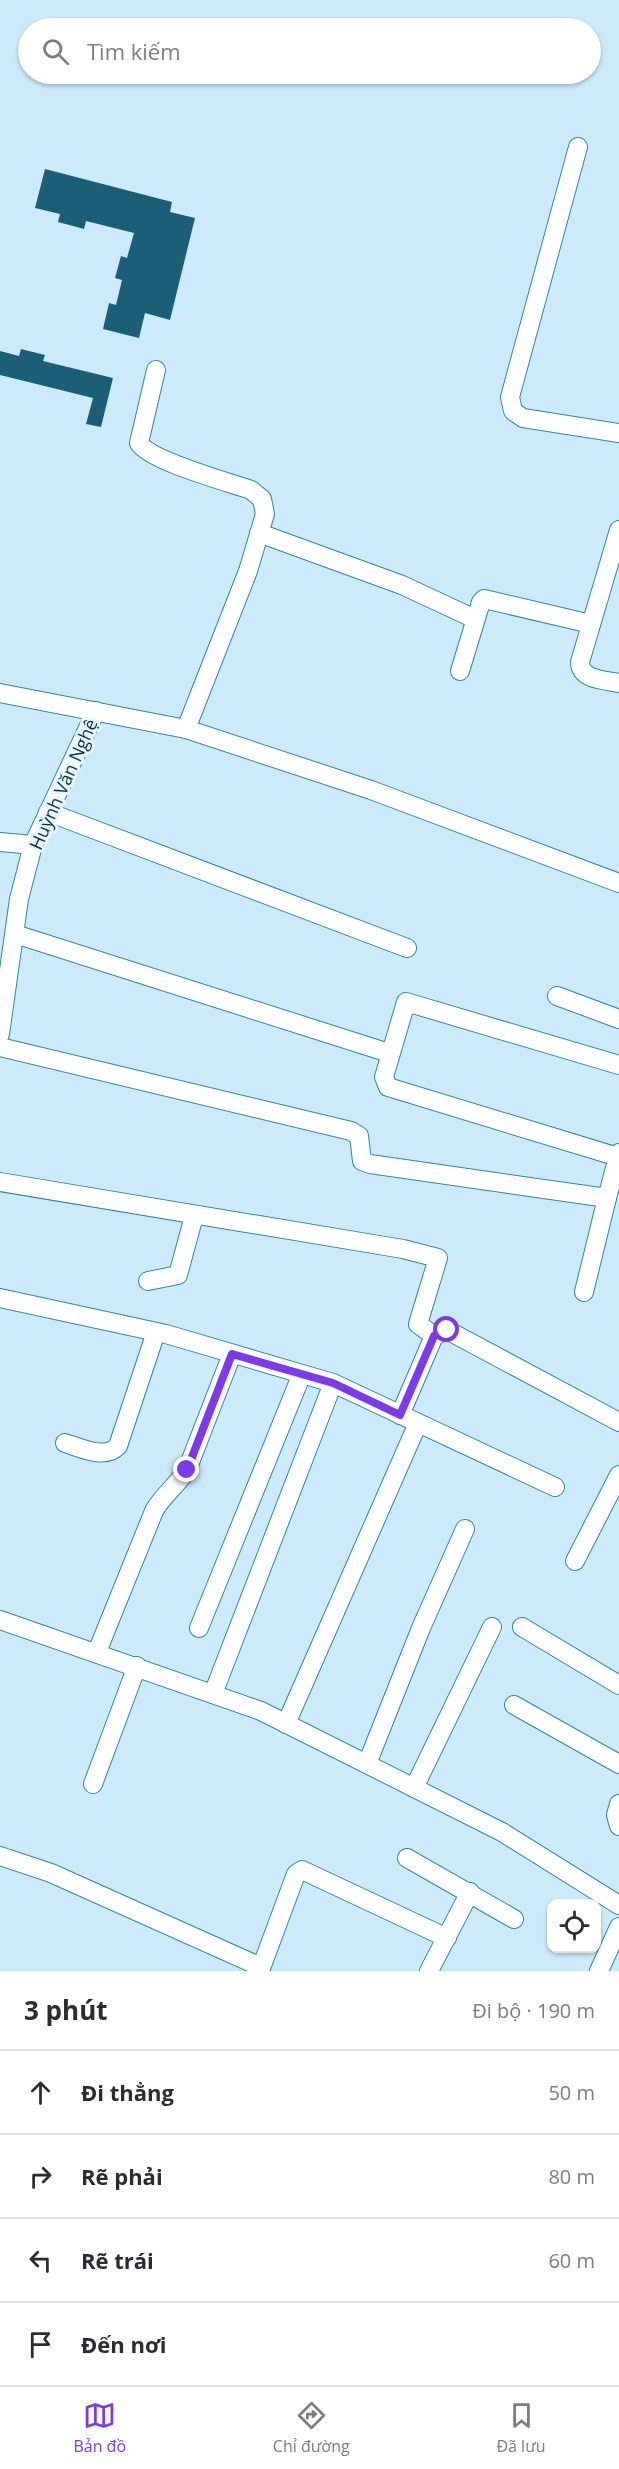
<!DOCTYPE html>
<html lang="vi">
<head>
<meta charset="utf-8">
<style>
  :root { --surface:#fff; --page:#f2f2f3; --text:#2b2b33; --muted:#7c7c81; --line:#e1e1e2; --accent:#7c3aed }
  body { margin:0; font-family:"Open Sans",sans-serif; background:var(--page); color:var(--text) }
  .controls { position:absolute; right:18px; bottom:18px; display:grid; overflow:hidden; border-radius:12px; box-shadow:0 2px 4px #0004 }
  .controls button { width:54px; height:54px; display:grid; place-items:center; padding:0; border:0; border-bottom:2px solid var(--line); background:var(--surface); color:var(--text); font:30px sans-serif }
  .stop { position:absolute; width:18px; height:18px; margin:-14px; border:4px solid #7c3aed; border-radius:50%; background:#fff }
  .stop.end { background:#7c3aed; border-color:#fff; box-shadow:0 2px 6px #0008 }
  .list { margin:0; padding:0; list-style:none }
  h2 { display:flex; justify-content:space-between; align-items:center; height:78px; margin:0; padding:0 24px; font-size:26px }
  h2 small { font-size:20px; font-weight:400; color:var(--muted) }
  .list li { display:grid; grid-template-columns:39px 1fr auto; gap:18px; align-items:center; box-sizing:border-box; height:84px; padding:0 24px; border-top:2px solid var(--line) }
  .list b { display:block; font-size:22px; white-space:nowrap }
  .list em { font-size:20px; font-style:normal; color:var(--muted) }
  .icon { flex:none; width:33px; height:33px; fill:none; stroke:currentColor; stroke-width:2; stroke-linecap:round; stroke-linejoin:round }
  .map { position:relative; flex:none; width:619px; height:1971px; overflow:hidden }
  .search { position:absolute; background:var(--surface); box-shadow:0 2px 4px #0004; left:18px; right:18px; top:18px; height:66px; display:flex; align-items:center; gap:15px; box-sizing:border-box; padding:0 21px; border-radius:33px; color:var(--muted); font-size:22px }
  .sheet { height:414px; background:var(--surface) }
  nav { display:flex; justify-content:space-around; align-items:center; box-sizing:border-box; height:84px; border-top:2px solid var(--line); background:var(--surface); font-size:16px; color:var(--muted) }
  nav a { display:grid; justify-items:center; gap:3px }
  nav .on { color:var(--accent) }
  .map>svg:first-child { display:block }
  .building { fill:#1c5e78 }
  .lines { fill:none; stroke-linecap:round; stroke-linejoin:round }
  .minor-casing { stroke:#2f85a7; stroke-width:20 }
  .minor { stroke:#fff; stroke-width:18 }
  .route { stroke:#7c3aed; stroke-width:8 }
  .labels { text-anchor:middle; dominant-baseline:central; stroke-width:6; stroke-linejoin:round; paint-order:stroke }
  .street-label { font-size:18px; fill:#0b2f3d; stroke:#e6f6fd }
</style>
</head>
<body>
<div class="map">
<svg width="619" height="1971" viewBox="0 0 619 1971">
  <rect width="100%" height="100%" fill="#ccebfa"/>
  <g class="building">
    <polygon points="45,169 172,202 170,212 195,218 170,320 145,313 139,338 103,329 109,303 116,305 122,280 115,278 121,256 127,258 134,233 86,221 84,229 58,222 60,214 35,208"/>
    <polygon points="21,349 45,355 43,361 113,378 101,427 86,424 93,398 0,375 0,351 19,356"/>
  </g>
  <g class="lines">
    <g class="minor-casing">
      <g id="minor">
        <polyline points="578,147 510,397 513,411 523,418 619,433"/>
        <path d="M156,370L139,443C150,461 228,482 251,490L262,499L265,514L248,571L186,729"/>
        <path d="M619,530L580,662C580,680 605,680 619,683"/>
        <polyline points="259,533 402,585 475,619"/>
        <polyline points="460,671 481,602 484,599 591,624"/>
        <polyline points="0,693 186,729 371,790 619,883"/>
        <polyline points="48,812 407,948"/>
        <polyline points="0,842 33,845"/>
        <polyline points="15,934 389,1053"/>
        <polyline points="557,996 619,1019"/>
        <polyline points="0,1034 19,899 33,845 96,711"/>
        <polyline points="0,1047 351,1131 359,1136 362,1161 370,1164 607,1198 619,1153"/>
        <polyline points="618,1157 388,1087 384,1077 406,1002 619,1065"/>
        <polyline points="0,1182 403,1249 438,1258 418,1324 434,1336"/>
        <polyline points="148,1281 178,1275 194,1216"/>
        <polyline points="584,1292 607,1198"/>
        <polyline points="0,1298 166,1334 333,1383 555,1487"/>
        <polyline points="400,1415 434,1336 447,1330 619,1422"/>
        <path d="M65,1443C81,1448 105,1460 118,1446L156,1332"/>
        <polyline points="575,1561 619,1475"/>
        <polyline points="0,1620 261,1711 502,1832 619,1905"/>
        <polyline points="522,1627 619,1685"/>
        <polyline points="199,1628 301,1376"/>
        <path d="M97,1652L154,1511C163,1495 177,1485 187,1470L232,1354"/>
        <polyline points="213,1694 333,1383"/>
        <polyline points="514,1705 619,1764"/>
        <polyline points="286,1724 418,1423"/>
        <polyline points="367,1764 421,1628 465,1529"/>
        <polyline points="93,1784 137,1666"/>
        <polyline points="414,1788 492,1627"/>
        <polyline points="619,1804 616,1815 619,1826"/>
        <polyline points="0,1856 51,1873 261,1967"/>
        <polyline points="407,1858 514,1919"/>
        <polyline points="260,1971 296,1874 302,1870 447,1938"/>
        <polyline points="429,1971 470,1892"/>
        <polyline points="599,1971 619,1927"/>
      </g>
    </g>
    <use href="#minor" class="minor"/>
  </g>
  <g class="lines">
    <polyline class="route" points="187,1470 232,1354 333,1383 400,1415 434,1336 447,1330"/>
  </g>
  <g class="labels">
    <g class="street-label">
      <text transform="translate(63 784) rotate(-66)">Huỳnh Văn Nghệ</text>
    </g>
  </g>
</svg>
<div class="controls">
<button><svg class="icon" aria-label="locate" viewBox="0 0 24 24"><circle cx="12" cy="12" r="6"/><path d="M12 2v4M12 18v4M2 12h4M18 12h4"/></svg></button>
</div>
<div class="stop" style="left:447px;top:1330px"></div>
<div class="stop end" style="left:187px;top:1470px"></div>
<div class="search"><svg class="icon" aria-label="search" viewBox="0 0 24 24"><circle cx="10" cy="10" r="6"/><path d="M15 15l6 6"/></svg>Tìm kiếm</div>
</div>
<section class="sheet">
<h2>3 phút<small>Đi bộ · 190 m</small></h2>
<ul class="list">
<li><svg class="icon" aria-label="ahead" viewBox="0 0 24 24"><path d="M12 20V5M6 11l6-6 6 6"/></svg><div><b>Đi thẳng</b></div><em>50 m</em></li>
<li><svg class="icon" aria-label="right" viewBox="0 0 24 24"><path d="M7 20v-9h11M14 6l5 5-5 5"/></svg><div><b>Rẽ phải</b></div><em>80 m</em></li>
<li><svg class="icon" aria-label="left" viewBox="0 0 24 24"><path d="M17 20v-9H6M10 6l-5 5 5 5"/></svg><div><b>Rẽ trái</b></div><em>60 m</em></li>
<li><svg class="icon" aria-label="arrive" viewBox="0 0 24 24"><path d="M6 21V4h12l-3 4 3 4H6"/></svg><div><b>Đến nơi</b></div></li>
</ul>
</section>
<nav>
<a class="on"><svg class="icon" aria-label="map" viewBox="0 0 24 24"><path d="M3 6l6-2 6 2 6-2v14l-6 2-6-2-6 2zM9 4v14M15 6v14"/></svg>Bản đồ</a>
<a><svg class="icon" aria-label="directions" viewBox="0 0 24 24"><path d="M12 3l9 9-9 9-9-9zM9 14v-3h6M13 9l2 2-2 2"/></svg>Chỉ đường</a>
<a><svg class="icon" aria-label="saved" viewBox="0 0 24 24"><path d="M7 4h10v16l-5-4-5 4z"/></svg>Đã lưu</a>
</nav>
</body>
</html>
